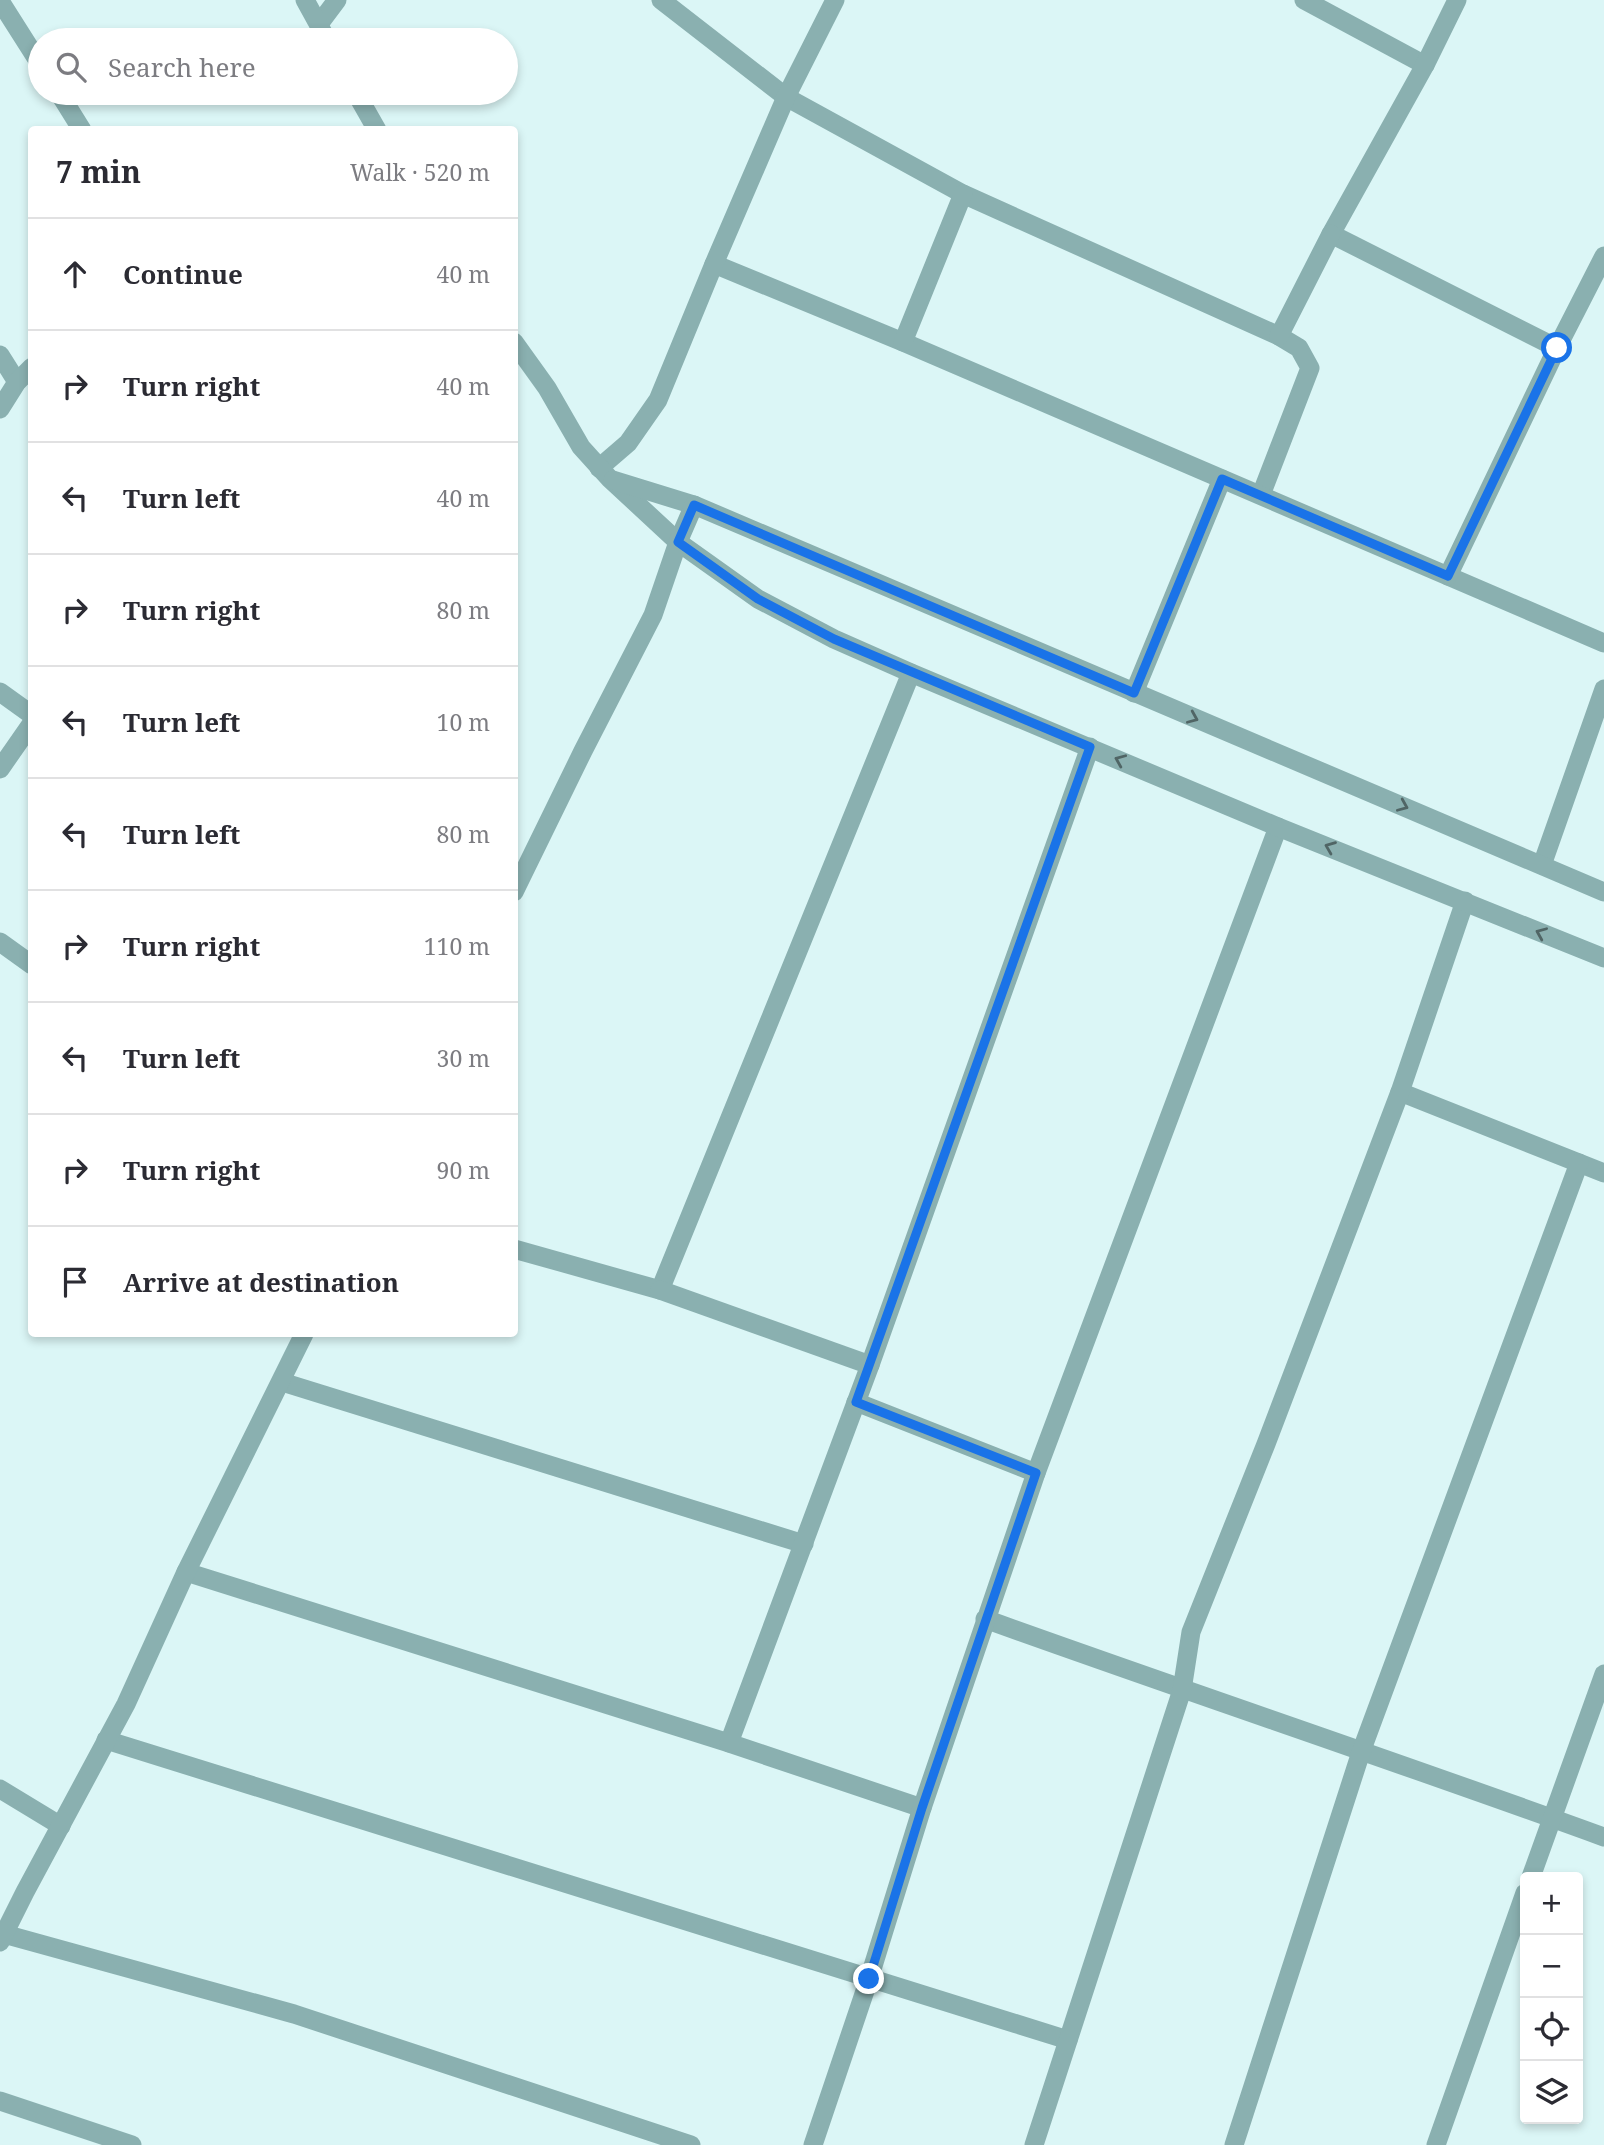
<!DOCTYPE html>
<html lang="en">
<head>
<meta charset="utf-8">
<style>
  :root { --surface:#fff; --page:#f7f7f7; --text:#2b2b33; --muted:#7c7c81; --line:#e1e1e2 }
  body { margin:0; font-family:"Noto Serif",serif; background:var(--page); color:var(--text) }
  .controls { position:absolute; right:21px; bottom:21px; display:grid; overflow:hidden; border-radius:7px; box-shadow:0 4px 10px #0003 }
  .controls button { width:63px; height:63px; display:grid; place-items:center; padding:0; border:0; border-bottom:2px solid var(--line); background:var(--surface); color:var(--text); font:35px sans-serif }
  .stop { position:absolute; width:21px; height:21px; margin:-16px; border:5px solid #1a73e8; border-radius:50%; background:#fff }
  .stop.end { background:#1a73e8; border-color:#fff; box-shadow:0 2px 7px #0008 }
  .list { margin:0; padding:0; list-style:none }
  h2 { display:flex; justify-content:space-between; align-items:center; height:91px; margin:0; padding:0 28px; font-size:30px }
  h2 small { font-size:23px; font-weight:400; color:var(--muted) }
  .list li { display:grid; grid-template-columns:46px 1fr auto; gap:21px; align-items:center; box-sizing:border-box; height:112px; padding:0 28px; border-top:2px solid var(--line) }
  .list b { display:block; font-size:26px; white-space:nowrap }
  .list em { font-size:23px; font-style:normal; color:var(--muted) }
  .icon { flex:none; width:38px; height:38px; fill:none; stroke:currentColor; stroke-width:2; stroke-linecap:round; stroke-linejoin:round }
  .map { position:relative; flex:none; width:1604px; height:2145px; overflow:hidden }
  .search { position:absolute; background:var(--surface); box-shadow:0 4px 10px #0003; left:28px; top:28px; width:490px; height:77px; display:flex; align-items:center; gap:18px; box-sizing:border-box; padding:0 24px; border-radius:38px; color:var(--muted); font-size:26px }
  .panel { position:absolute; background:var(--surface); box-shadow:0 4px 10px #0003; left:28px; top:126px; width:490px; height:1211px; border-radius:7px }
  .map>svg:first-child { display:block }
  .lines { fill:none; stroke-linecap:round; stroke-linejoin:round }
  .minor { stroke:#8ab0b0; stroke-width:19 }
  .tertiary { stroke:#8ab0b0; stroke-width:19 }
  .oneway { stroke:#506565 }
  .route { stroke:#1a73e8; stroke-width:9 }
</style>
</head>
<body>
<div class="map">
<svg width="1604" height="2145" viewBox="0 0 1604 2145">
  <rect width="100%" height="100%" fill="#dbf6f6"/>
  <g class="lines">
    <g class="minor">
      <polyline points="661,0 786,97 963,194 1279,336 1299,348 1310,368 1261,495"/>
      <polyline points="1304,0 1425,65"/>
      <polyline points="1457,0 1425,65 1331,234 1557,348"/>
      <polyline points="0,1 40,64"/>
      <polyline points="319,24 337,0"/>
      <polyline points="59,93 82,130"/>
      <polyline points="714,264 903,342 1604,643"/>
      <polyline points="1279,336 1331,234"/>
      <polyline points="903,342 963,194"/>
      <polyline points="0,355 17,382"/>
      <polyline points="0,409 17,382 32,367"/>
      <polyline points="599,468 628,443 658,400 714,264 786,97 835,0"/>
      <polyline points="1448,576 1557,348 1604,256"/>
      <polyline points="0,692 32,715"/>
      <polyline points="1134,693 1222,479"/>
      <polyline points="0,769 32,723"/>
      <polyline points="1542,865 1604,689"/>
      <polyline points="0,942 32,965"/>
      <polyline points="1400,1092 1604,1173"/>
      <polyline points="514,1249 660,1290 911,673"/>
      <polyline points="660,1290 870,1365"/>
      <polyline points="282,1382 804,1544"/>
      <polyline points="856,1402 1036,1473"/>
      <polyline points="186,1572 729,1743"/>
      <path d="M985,1619C1191,1693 1398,1762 1604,1837"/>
      <polyline points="106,1740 1068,2040"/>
      <polyline points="0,1789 61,1826"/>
      <polyline points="922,1808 729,1743 870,1365 1090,747"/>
      <polyline points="1531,1877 1604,1674"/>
      <polyline points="4,1934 294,2014 691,2145"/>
      <polyline points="0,2101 132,2145"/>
      <polyline points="813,2145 869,1979 922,1808 1036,1473 1278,827"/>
      <polyline points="1034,2145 1182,1690 1191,1632 1266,1444 1400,1092 1465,901"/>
      <polyline points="1234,2145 1361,1752 1579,1163"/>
      <polyline points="1436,2145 1525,1893"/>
    </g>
    <g class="tertiary">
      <polyline points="305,0 327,40"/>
      <polyline points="356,93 377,130"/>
      <polyline points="514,342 547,388 581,447 609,478 678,542 758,599 834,639 911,673 1278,827 1604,958"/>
      <polyline points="613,480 694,505 1604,892"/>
      <polyline points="514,892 583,751 653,615 678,542 694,505"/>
      <polyline points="0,1942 25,1892 126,1704 186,1572 304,1334"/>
    </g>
  </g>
  <defs><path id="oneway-chevron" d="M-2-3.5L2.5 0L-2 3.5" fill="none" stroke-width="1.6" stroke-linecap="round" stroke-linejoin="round" transform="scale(1.75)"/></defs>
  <g class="oneway">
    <use href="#oneway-chevron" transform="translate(1193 718) rotate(23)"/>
    <use href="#oneway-chevron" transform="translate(1120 760) rotate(-157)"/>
    <use href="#oneway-chevron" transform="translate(1403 806) rotate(23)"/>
    <use href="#oneway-chevron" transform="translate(1330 847) rotate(-158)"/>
    <use href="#oneway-chevron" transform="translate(1541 933) rotate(-157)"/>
  </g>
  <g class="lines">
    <polyline class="route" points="869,1979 922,1808 1036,1473 856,1402 1090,747 834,639 758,599 678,542 694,505 1134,693 1222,479 1448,576 1557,348"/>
  </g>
</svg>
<div class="controls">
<button>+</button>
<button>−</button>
<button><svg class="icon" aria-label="locate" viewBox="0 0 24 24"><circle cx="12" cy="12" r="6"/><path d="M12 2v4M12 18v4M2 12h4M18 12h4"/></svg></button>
<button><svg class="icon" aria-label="layers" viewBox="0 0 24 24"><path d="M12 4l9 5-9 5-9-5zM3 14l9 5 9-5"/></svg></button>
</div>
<div class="stop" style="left:1557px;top:348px"></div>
<div class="stop end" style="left:869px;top:1979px"></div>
<div class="search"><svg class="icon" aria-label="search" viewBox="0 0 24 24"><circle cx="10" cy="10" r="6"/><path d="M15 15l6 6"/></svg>Search here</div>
<section class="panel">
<h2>7 min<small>Walk · 520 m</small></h2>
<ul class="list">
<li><svg class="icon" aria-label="ahead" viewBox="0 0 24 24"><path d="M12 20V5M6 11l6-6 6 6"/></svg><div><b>Continue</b></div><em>40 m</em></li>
<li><svg class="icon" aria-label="right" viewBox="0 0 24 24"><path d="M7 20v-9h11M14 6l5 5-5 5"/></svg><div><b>Turn right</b></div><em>40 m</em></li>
<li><svg class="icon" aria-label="left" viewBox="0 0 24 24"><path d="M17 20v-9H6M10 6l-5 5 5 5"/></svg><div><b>Turn left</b></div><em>40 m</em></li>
<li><svg class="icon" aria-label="right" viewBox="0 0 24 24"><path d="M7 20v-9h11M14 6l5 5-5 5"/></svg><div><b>Turn right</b></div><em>80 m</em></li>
<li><svg class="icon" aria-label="left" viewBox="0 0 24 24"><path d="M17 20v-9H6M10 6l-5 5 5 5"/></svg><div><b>Turn left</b></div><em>10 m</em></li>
<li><svg class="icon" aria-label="left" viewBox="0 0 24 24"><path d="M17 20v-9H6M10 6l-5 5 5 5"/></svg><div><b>Turn left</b></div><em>80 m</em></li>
<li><svg class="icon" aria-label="right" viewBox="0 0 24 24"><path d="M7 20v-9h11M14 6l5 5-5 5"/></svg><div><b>Turn right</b></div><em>110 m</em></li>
<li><svg class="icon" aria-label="left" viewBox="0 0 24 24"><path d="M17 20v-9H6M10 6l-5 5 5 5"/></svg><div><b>Turn left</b></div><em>30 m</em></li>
<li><svg class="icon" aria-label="right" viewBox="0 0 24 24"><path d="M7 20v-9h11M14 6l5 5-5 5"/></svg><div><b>Turn right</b></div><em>90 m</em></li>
<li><svg class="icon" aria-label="arrive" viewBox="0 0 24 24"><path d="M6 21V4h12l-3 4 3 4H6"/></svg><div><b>Arrive at destination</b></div></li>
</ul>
</section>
</div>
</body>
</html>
